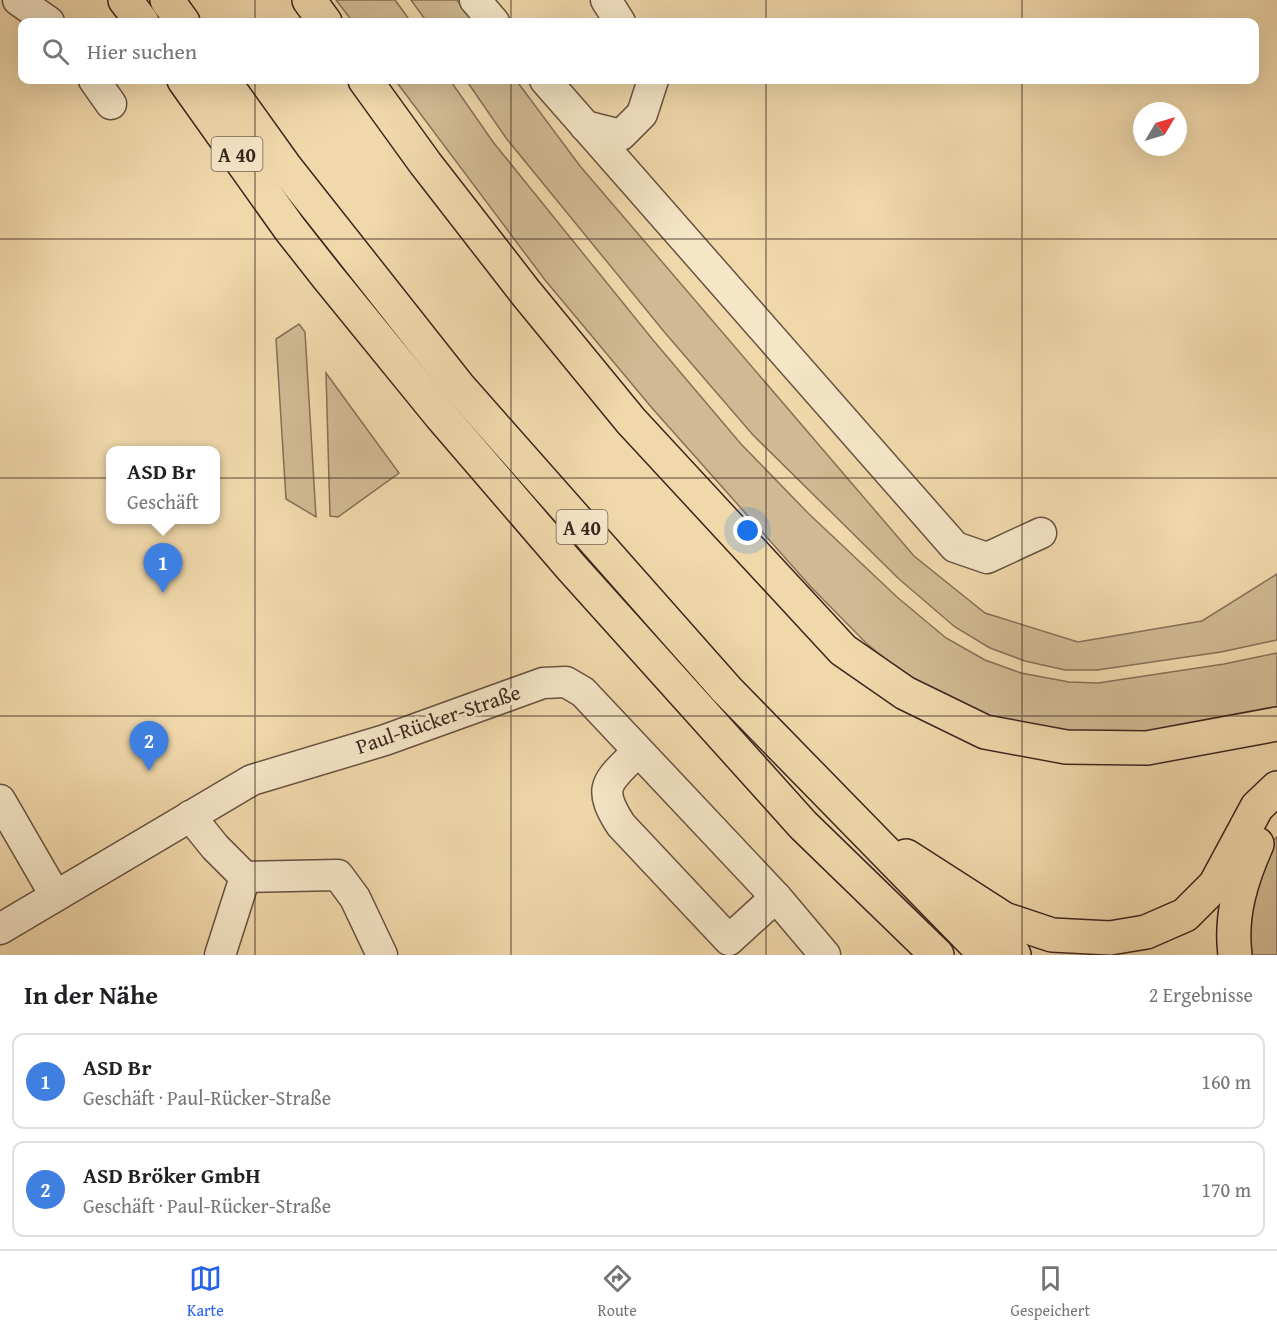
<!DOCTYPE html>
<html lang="de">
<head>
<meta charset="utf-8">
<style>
  :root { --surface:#fff; --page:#f6f6f6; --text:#202124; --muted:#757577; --line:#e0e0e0; --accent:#2563eb }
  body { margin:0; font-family:"Gentium Book Plus",serif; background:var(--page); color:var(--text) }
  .compass { position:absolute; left:1133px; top:102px; width:54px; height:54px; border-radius:50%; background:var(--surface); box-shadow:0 6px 24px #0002; rotate:52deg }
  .you { position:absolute; left:748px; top:531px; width:21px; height:21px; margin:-15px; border:4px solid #fff; border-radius:50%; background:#1a73e8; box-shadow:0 0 0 9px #1a73e833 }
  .badge { display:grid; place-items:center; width:39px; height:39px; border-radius:50%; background:var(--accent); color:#fff; font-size:20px; font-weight:700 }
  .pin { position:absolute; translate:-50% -50px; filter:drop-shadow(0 2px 3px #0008) }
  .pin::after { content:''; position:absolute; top:32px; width:21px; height:18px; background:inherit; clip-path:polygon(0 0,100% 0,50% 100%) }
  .popup { position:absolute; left:106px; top:446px; width:114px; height:78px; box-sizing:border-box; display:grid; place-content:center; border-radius:12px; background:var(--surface); filter:drop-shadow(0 2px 4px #0005); font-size:20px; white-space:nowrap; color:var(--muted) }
  .popup b { font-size:22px; color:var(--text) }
  .popup::after { content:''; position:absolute; left:50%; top:100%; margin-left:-12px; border:12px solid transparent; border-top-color:var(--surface) }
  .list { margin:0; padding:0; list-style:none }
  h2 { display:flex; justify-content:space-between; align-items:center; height:78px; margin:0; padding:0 24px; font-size:26px }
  h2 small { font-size:20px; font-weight:400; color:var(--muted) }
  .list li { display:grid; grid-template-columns:39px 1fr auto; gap:18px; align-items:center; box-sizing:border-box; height:96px; margin:0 12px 12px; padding:0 12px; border:2px solid var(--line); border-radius:12px }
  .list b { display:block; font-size:22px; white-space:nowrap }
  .list p { margin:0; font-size:20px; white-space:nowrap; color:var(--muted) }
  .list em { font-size:20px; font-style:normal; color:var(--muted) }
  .icon { flex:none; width:33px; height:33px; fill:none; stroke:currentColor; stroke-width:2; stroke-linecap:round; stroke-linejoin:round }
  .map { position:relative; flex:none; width:1277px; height:955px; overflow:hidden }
  .search { position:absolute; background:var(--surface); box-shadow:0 6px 24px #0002; left:18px; right:18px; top:18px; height:66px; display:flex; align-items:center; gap:15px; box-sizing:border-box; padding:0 21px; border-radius:12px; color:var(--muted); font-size:22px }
  .sheet { height:294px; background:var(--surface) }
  nav { display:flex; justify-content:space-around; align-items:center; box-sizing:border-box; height:84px; border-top:2px solid var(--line); background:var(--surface); font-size:16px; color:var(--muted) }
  nav a { display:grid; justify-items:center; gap:3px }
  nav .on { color:var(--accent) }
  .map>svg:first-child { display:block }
  .green { fill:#d1ba93; stroke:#867058; stroke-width:1.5 }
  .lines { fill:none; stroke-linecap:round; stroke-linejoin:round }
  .minor-casing { stroke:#685240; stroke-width:33 }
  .highway-casing { stroke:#3b251d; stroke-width:36 }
  .minor { stroke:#f5e6c8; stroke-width:30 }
  .highway { stroke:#f0d8ab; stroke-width:33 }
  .grid { fill:none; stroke:#3b251d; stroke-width:1.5; stroke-opacity:0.55 }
  .labels { text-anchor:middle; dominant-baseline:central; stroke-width:6; stroke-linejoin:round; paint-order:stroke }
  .shield { fill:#f5e6c8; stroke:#735f50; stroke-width:1.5 }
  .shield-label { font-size:20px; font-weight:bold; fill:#3b251d }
  .street-label { font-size:21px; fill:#3b251d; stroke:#f5e6c8 }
</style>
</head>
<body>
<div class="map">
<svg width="1277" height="955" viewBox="0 0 1277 955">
  <rect width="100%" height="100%" fill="#f0d8ab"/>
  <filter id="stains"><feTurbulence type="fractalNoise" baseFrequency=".00333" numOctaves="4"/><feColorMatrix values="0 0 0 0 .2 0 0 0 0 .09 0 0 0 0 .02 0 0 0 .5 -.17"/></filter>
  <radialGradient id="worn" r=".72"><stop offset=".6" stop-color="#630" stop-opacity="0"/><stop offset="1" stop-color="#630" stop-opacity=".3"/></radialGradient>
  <g class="green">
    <polygon points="336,0 395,0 411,22 353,22"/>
    <polygon points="411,0 457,0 473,22 427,22"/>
    <polygon points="395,80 450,80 493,142 653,340 741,444 808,513 897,597 946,638 985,660 1021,673 1069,682 1098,683 1224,664 1277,653 1277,713 1137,738 990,722 901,672 866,643 811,587 652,408 545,280"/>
    <polygon points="466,80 516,80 580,166 914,556 985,613 1078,642 1202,621 1277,574 1277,640 1221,652 1097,670 1065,670 1025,661 990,648 955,627 899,579 753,435 666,334 506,138"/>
    <polygon points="299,324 305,332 316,517 286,499 276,339"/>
    <polygon points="326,373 399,473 338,517 330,516"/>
    <polygon points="1277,837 1277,955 1245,955 1245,917 1272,842"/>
  </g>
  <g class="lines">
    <g class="minor-casing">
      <g id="minor">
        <polyline points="18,0 49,22"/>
        <polyline points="475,0 494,22"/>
        <polyline points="606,0 620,22"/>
        <polyline points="94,80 111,104"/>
        <polyline points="545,80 955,547 987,558 1041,533"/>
        <polyline points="585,126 621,135 642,114 653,80"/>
        <polyline points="0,800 55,895"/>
        <polyline points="190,816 215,847 245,877 220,955"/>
        <polyline points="245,877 338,875 355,898 382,955"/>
        <polyline points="776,897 825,955"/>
        <path d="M0,929L252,780L385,740L543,683L566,682L583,692L776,897L729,940L621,825C595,785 609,781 638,751"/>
      </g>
    </g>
    <g class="highway-casing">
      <g id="highway">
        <polyline points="125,0 142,22"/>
        <polyline points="167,0 183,22"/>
        <polyline points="309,0 325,22"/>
        <polyline points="184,80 290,229 327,276 441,416 571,567 803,825 937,955"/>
        <polyline points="223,80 286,168 459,387 727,690 986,955"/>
        <polyline points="365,80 425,163 526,293 631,421 843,650 905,693 985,732 1066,747 1147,748 1277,724"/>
        <polyline points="906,856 1004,919 1052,935 1110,938 1146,932 1185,915 1215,885 1257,807 1277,788"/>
        <polyline points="970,928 1014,955"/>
        <path d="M1235,955C1230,915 1241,880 1257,844"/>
      </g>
    </g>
    <use href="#minor" class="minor"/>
    <use href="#highway" class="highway"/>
  </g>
  <path class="grid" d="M255,0V22M511,0V22M766,0V22M1022,0V22M255,80V955M511,80V955M766,80V955M1022,80V955M0,239H1277M0,478H1277M0,716H1277"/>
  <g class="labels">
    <g class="shield">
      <rect x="211.5" y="137" width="51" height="34" rx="4.5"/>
      <rect x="556.5" y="510" width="51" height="34" rx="4.5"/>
    </g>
    <g class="shield-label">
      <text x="237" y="154">A 40</text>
      <text x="582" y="527">A 40</text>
    </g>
    <g class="street-label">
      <text transform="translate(438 719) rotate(-19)">Paul-Rücker-Straße</text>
    </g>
  </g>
  <rect width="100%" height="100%" filter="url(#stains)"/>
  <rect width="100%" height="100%" fill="url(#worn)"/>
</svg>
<svg class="compass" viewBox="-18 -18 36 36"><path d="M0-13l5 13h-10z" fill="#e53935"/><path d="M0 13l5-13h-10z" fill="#757577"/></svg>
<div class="you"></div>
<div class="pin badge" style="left:163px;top:593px;background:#3f7fe0">1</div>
<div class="popup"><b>ASD Br</b>Geschäft</div>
<div class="pin badge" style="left:149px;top:771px;background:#3f7fe0">2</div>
<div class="search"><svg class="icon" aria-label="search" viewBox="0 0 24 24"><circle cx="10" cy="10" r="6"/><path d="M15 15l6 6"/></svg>Hier suchen</div>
</div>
<section class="sheet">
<h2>In der Nähe<small>2 Ergebnisse</small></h2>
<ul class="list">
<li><span class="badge" style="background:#3f7fe0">1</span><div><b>ASD Br</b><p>Geschäft · Paul-Rücker-Straße</p></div><em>160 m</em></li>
<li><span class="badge" style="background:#3f7fe0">2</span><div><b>ASD Bröker GmbH</b><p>Geschäft · Paul-Rücker-Straße</p></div><em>170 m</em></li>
</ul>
</section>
<nav>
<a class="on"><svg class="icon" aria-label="map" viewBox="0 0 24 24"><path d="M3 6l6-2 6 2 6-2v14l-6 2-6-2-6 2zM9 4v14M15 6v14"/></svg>Karte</a>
<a><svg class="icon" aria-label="directions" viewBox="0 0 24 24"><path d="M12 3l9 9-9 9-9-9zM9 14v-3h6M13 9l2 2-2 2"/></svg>Route</a>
<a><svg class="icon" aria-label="saved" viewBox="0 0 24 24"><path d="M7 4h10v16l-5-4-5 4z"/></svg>Gespeichert</a>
</nav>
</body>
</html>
